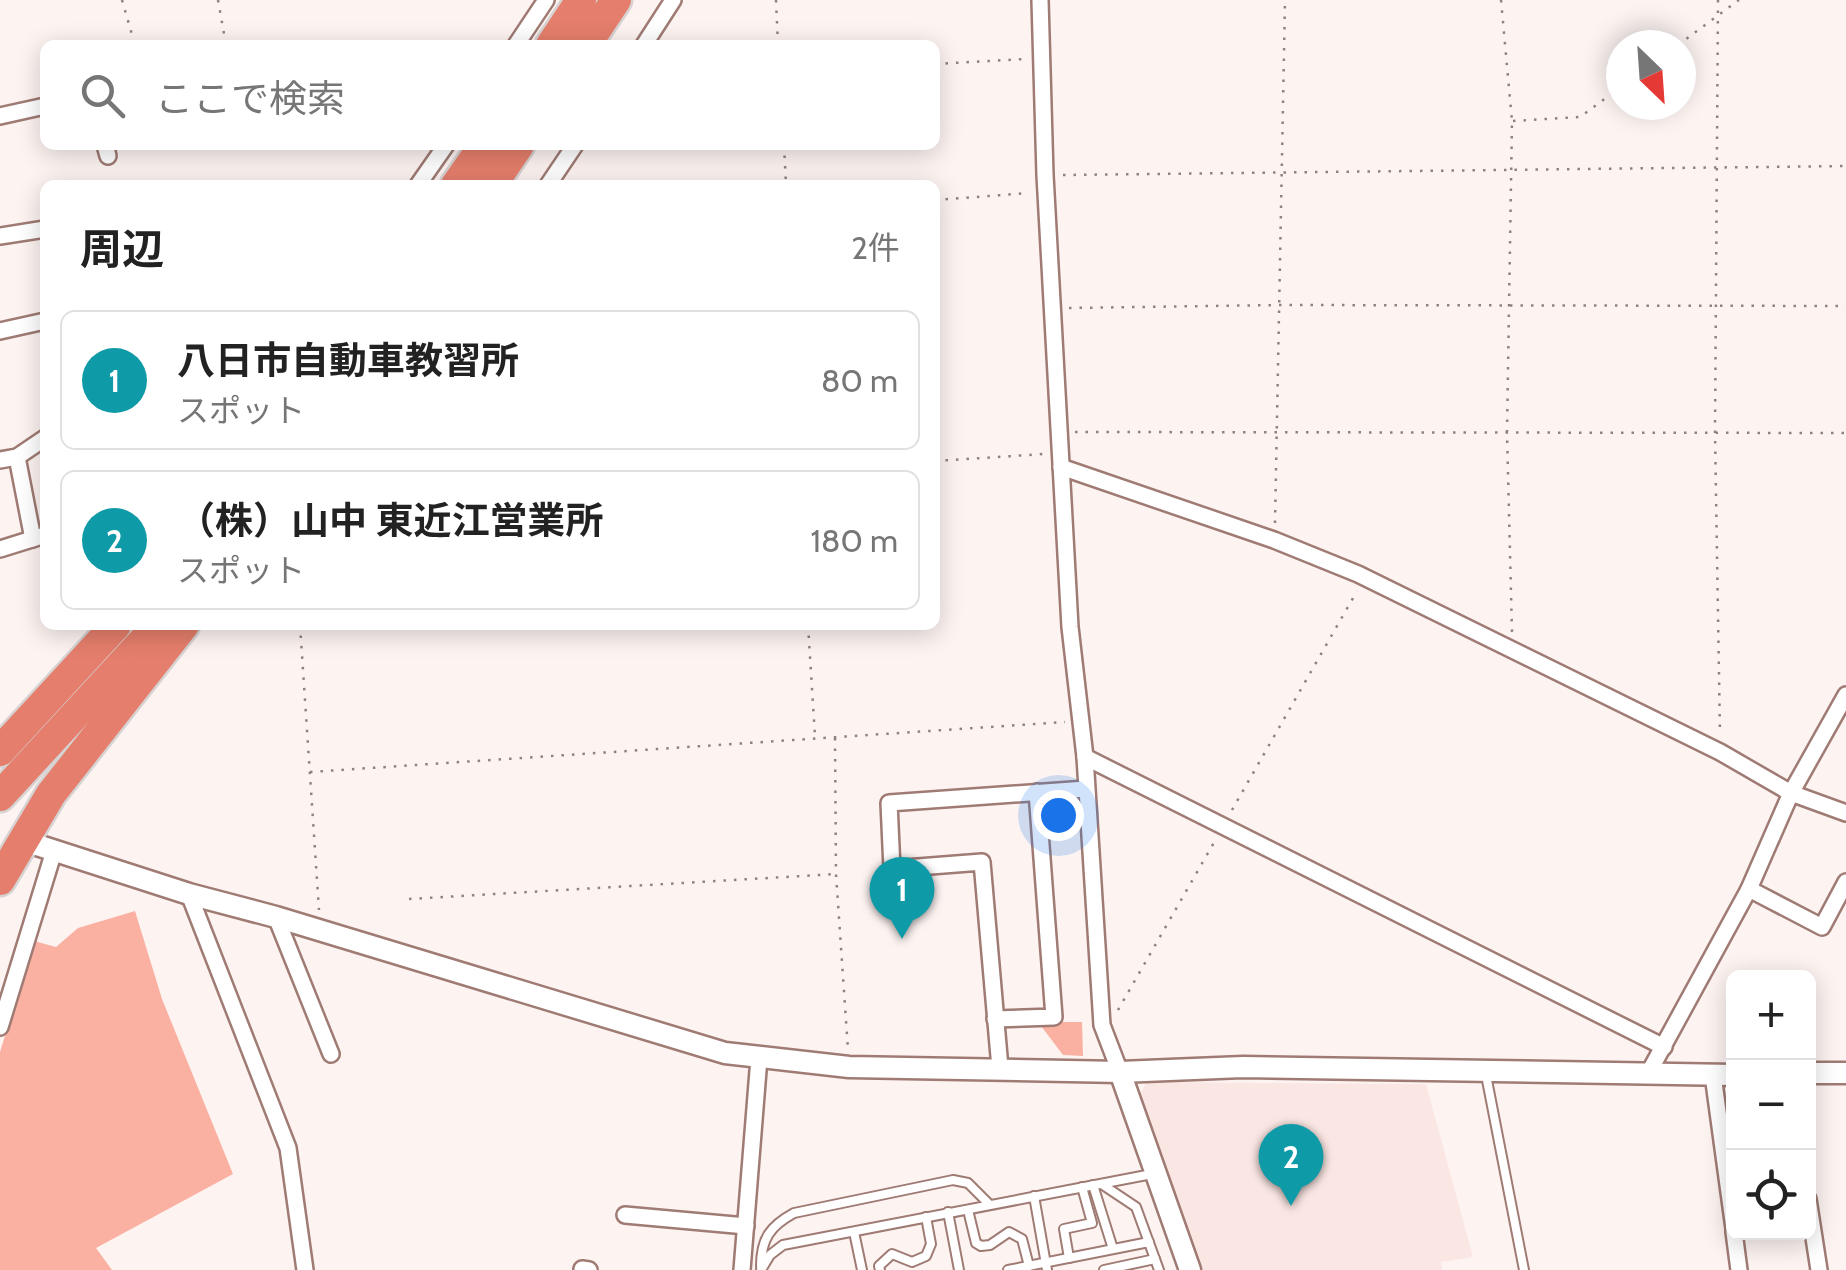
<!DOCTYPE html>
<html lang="ja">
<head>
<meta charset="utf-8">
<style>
  :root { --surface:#fff; --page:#f2f2f2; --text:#222; --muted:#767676; --line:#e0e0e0; --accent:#2563eb }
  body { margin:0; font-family:Cabin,"Noto Sans JP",sans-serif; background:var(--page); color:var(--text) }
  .controls { position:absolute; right:30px; bottom:30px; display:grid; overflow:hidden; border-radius:15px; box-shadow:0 5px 25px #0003 }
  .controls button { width:90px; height:90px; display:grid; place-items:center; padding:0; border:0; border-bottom:2px solid var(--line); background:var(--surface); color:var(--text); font:50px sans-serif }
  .compass { position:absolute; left:1606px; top:30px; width:90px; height:90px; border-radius:50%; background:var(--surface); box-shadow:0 5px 25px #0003; rotate:155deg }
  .you { position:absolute; left:1058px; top:815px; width:35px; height:35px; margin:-25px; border:8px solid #fff; border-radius:50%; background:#1a73e8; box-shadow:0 0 0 15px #1a73e833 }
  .badge { display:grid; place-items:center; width:65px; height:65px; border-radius:50%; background:var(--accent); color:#fff; font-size:32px; font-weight:700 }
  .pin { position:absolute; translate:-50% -82px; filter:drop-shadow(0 2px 5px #0008) }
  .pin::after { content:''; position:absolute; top:52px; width:35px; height:30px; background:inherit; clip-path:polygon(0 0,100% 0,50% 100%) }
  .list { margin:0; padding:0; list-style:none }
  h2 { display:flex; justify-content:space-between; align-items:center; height:130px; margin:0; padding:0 40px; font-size:42px }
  h2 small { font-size:32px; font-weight:400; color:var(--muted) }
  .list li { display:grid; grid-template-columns:65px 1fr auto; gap:30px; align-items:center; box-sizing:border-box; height:140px; margin:0 20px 20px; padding:0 20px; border:2px solid var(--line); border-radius:15px }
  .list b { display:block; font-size:38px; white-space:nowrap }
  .list p { margin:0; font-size:32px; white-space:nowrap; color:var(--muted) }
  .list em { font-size:32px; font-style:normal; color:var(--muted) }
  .icon { flex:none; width:55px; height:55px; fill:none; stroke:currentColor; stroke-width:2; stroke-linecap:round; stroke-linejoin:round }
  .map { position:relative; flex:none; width:1846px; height:1270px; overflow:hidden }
  .search { position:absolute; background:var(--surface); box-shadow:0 5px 25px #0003; left:40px; top:40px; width:900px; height:110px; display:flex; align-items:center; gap:25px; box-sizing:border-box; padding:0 35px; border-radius:15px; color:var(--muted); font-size:38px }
  .panel { position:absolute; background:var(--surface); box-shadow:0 5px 25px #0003; left:40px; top:180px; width:900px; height:450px; border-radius:15px }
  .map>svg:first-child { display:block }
  .built { fill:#fae6e2 }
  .green { fill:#fbb1a2 }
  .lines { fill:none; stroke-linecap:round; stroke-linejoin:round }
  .service-casing { stroke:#9f7b74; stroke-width:12 }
  .minor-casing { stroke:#9f7b74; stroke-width:20 }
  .tertiary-casing { stroke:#9f7b74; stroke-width:25 }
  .motorway-casing { stroke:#d6d3d2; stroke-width:35 }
  .path { stroke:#8e827f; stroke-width:2.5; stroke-dasharray:2.5 8; stroke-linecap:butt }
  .service { stroke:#fff; stroke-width:8 }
  .minor { stroke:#fff; stroke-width:15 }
  .tertiary { stroke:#fff; stroke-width:20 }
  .motorway { stroke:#e57e6c; stroke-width:30 }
</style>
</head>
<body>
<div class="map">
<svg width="1846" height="1270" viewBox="0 0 1846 1270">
  <rect width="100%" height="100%" fill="#fdf4f2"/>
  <polygon class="built" points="1147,1082 1426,1084 1473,1257 1441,1262 1442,1270 1203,1270 1140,1094"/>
  <g class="green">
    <polygon points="135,911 162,999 233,1174 96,1248 112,1270 0,1270 0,1052 34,941 56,947 78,928"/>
    <polygon points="1038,1022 1082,1022 1083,1056 1063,1055"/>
  </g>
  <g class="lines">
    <g class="service-casing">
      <g id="service">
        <polyline points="1486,1075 1524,1270"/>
        <polyline points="1093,1185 1113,1249"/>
        <polyline points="1103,1185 1136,1207 1159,1270"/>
        <polyline points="1034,1196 1047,1270"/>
        <polyline points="968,1210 976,1243 981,1246 990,1245 1009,1232 1022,1239 1029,1266"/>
        <polyline points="948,1212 959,1270"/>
        <polyline points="854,1232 862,1270"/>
        <polyline points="1069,1258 1064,1229 1092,1223 1082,1187"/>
        <path d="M761,1266C761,1239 770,1226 794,1213L953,1180L968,1183L989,1204"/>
        <polyline points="761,1270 770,1255 783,1245 1152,1174"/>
        <polyline points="880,1270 879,1266 892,1254 912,1262 926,1256 931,1244 926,1217"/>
        <polyline points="1008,1270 1149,1242"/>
        <polyline points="1104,1270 1155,1259"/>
      </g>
    </g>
    <g class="minor-casing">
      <g id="minor">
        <polyline points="1040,0 1045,175 1070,627 1085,757 1102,1025 1120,1072"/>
        <polyline points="516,45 546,0"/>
        <polyline points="644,45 673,0"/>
        <polyline points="0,116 45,106"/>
        <polyline points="105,145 108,156"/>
        <polyline points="418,185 446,145"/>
        <polyline points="548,185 575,145"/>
        <polyline points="0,236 45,229"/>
        <polyline points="0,331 45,321"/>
        <polyline points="17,457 33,539"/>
        <polyline points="0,460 17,457 45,438"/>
        <polyline points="1061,467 1274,540 1358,574 1720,752 1791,793 1846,813"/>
        <polyline points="0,549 45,535"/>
        <polyline points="1085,757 1664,1047"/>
        <polyline points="1749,889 1822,927 1846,882"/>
        <polyline points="189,894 288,1148 305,1270"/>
        <polyline points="276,917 331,1054"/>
        <polyline points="995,1019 1054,1017 1037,792"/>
        <polyline points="0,1027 54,851"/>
        <polyline points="1000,1068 982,862 892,869 889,803 1086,789"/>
        <polyline points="1648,1074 1749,889 1791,793 1846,695"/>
        <polyline points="1713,1075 1734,1229"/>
        <polyline points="1808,1199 1819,1270"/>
        <polyline points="625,1215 746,1226"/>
        <polyline points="1734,1232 1739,1270"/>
        <polyline points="582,1269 589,1270"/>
        <polyline points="742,1270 759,1058"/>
      </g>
    </g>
    <g class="tertiary-casing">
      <g id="tertiary">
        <polyline points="37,845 189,894 276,917 725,1053 849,1067 1120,1072 1243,1067 1734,1075"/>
        <polyline points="1120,1072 1190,1270"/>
        <polyline points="1808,1073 1846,1073"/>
      </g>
    </g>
    <g class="motorway-casing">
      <g id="motorway">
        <polyline points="551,45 581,0"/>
        <polyline points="586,45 616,0"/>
        <polyline points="456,185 484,145"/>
        <polyline points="492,185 519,145"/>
        <polyline points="0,751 116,625"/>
        <polyline points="0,796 158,625"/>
        <polyline points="0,880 51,794 184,625"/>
      </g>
    </g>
    <g class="path">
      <polyline points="122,0 135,45"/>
      <polyline points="218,0 226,45"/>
      <polyline points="776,0 778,45"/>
      <polyline points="1501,0 1512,121 1507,432 1512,633"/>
      <polyline points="1718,0 1715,433 1720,735"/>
      <polyline points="1678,45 1739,0"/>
      <polyline points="935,64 1025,59"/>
      <polyline points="1513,121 1580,117 1621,87"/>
      <polyline points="784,145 786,185"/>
      <polyline points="1063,175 1846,166"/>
      <polyline points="935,200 1029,193"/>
      <polyline points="1069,308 1280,305 1846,306"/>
      <polyline points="1075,432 1846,433"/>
      <polyline points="935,461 1044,454"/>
      <polyline points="1275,523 1285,0"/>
      <polyline points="300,625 319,910"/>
      <polyline points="808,625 815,736"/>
      <polyline points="835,738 836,874 848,1050"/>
      <polyline points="310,772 1065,722"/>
      <polyline points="1232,810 1357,591"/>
      <polyline points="409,899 836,874"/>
      <polyline points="1118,1010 1216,839"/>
    </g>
    <use href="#service" class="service"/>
    <use href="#minor" class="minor"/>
    <use href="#tertiary" class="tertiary"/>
    <use href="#motorway" class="motorway"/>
  </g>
</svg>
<div class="controls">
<button>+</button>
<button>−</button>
<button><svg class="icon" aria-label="locate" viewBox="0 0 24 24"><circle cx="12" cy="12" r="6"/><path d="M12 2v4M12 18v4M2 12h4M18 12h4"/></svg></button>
</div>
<svg class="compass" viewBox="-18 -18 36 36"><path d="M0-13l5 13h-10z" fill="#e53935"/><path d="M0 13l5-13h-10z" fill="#767676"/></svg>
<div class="you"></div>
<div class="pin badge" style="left:902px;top:939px;background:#0f9aa8">1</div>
<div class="pin badge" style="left:1291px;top:1206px;background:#0f9aa8">2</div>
<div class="search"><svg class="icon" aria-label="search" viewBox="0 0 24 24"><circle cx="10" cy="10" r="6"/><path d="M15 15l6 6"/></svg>ここで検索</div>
<section class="panel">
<h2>周辺<small>2件</small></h2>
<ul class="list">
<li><span class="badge" style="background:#0f9aa8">1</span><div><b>八日市自動車教習所</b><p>スポット</p></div><em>80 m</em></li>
<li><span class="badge" style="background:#0f9aa8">2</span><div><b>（株）山中 東近江営業所</b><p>スポット</p></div><em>180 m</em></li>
</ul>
</section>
</div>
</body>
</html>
